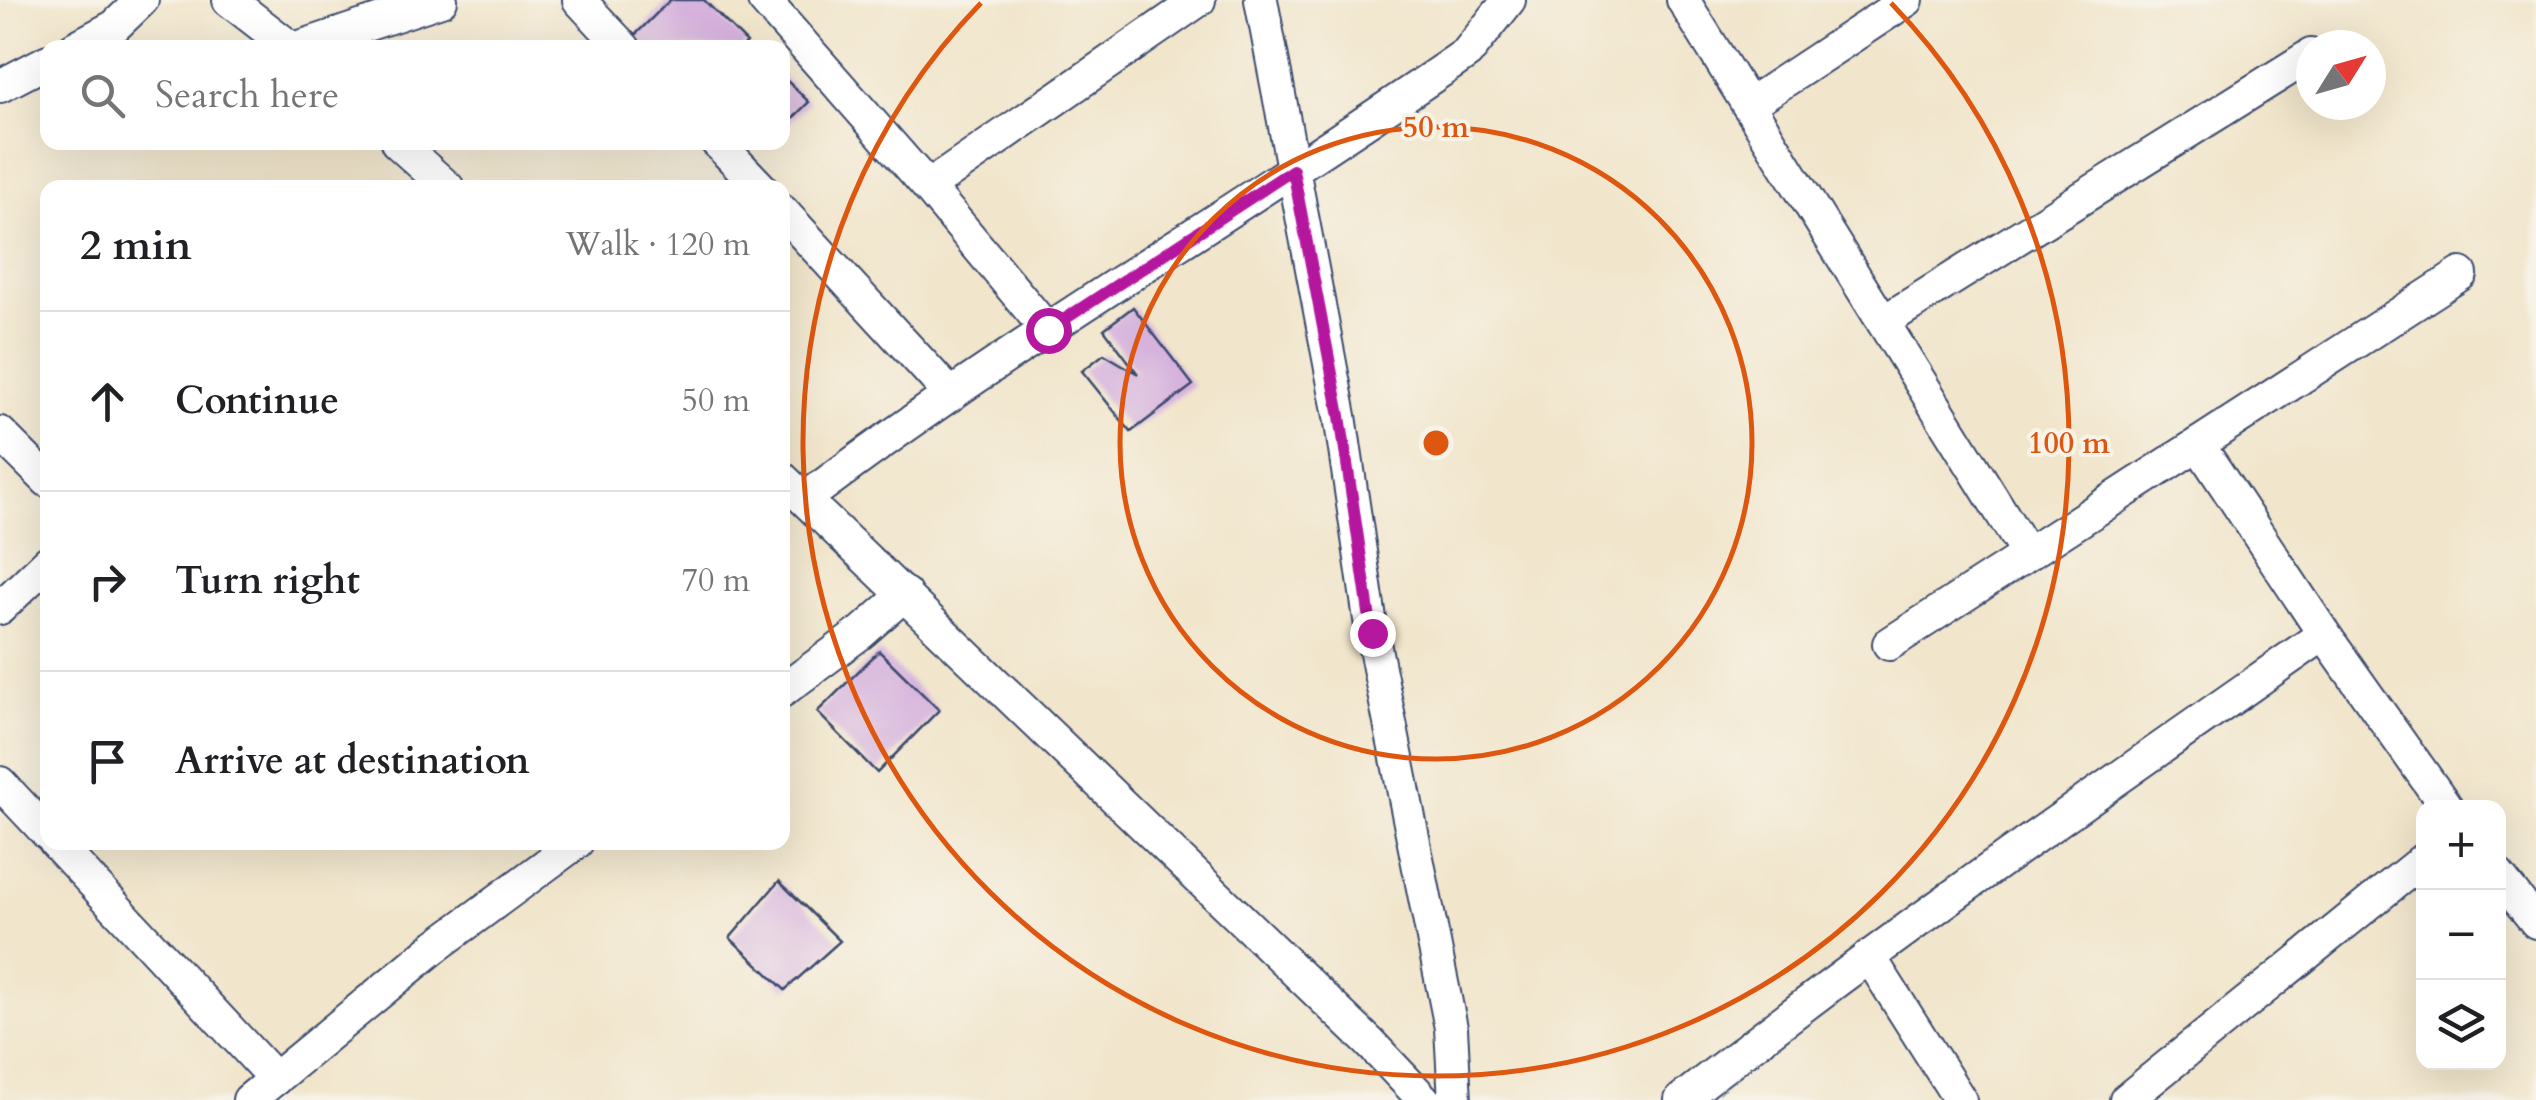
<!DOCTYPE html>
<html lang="en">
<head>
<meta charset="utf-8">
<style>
  :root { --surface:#fff; --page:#f2f2f2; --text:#202124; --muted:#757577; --line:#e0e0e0 }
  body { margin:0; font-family:Cardo,serif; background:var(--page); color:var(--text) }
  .controls { position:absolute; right:30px; bottom:30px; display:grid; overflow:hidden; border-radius:20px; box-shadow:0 10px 40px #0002 }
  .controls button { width:90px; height:90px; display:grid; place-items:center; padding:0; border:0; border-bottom:2px solid var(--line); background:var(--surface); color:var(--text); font:50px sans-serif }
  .compass { position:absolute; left:2296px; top:30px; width:90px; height:90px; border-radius:50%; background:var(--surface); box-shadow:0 10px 40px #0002; rotate:53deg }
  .stop { position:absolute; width:30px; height:30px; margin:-22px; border:8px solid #b5179e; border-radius:50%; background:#fff }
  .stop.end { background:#b5179e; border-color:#fff; box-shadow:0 2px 10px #0008 }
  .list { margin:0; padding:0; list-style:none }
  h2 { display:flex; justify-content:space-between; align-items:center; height:130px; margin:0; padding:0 40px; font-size:42px }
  h2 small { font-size:32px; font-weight:400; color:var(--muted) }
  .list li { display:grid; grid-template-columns:65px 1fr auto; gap:30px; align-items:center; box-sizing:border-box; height:180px; padding:0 40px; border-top:2px solid var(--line) }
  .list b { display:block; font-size:38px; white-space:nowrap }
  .list em { font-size:32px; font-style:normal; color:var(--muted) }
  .icon { flex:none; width:55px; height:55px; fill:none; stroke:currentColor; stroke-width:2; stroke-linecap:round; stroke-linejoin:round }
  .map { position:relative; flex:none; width:2536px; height:1100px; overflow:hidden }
  .search { position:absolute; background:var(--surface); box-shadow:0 10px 40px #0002; left:40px; top:40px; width:750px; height:110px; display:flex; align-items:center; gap:25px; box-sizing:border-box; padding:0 35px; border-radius:20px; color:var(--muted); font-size:38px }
  .panel { position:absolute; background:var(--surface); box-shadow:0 10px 40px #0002; left:40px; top:180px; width:750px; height:670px; border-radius:20px }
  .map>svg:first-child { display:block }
  .building { fill:#d6b2dd }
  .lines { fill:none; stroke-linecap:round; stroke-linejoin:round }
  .street-casing { stroke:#3b4a6e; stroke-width:36 }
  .street { stroke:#fff; stroke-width:32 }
  .route { stroke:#b5179e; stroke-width:12 }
  .ring { fill:none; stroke:#de5710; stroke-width:5 }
  .centre { fill:#de5710; stroke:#f7f3e8; stroke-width:5 }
  .ring-label { font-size:30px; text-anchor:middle; font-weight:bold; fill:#de5710; stroke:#f7f3e8; stroke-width:8; stroke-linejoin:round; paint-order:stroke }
</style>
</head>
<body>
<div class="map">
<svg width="2536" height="1100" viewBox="0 0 2536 1100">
  <rect width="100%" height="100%" fill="#f7f3e8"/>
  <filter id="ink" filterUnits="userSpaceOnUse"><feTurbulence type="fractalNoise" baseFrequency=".01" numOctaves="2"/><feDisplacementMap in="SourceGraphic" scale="20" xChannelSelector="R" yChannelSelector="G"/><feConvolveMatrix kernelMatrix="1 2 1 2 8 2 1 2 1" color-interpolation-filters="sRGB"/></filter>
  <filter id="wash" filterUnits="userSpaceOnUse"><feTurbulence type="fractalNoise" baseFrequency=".0048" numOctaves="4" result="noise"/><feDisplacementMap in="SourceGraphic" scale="40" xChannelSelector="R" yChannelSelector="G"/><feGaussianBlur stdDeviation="2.25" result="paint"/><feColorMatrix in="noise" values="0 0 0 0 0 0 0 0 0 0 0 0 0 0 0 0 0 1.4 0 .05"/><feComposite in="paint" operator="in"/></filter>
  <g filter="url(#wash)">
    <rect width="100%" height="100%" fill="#f1e5cb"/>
    <g id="blocks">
      <g class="building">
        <polygon points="670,0 704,0 747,43 742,48 627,48 625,45"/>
        <polygon points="782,76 809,102 782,129"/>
        <polygon points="1133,307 1193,385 1131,432 1082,371 1104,354 1138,374 1104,329"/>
        <polygon points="879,651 939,710 877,773 817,712"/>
        <polygon points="779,881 840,941 785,990 730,938"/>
      </g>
    </g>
  </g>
  <g filter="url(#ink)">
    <use href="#blocks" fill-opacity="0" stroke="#3b4a6e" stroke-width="2.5"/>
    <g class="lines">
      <g class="street-casing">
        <g id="street">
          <polyline points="229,0 291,48"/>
          <polyline points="579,0 624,48"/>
          <polyline points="764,0 928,187 1048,331"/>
          <polyline points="1261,0 1340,416 1372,633 1451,1028 1455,1100"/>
          <polyline points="1683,0 2027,554"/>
          <polyline points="74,48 115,26 142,0"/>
          <polyline points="297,48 441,0"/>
          <polyline points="0,86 48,61"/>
          <polyline points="1748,105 1907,0"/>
          <polyline points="397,142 448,188"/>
          <polyline points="717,142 761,188"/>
          <polyline points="928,187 1199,0"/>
          <polyline points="782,211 951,395"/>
          <polyline points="1883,322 2311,55"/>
          <polyline points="0,433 48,481"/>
          <polyline points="2198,444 2324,634 2447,808"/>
          <polyline points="782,478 1370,1043 1424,1100"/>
          <path d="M805,499C1017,339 1249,205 1467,53L1509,0"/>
          <polyline points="0,608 48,562"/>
          <polyline points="1889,644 2461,274"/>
          <polyline points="782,691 862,632 905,594"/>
          <polyline points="0,783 48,834"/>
          <polyline points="55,842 275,1079"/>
          <polyline points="2498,875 2536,922"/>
          <polyline points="1869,956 1960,1100"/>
          <polyline points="249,1100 436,946 577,842"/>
          <path d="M1681,1100C1889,936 2107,786 2324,634"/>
          <polyline points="2126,1100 2424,859"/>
        </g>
      </g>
      <use href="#street" class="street"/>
    </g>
  </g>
  <g class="lines" filter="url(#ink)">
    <polyline class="route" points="1048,330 1293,170 1340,416 1372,633"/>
  </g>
  <g class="ring">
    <circle cx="1436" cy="443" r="316"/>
    <path d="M1891 3A633 633 0 1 1 981 3"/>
  </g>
  <circle cx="1436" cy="443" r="15" class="centre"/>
  <g class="ring-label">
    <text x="1436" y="137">50 m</text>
    <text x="2069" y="453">100 m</text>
  </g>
</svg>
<div class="controls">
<button>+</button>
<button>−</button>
<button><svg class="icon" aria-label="layers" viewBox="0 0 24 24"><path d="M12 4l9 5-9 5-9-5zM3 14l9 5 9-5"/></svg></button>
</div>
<svg class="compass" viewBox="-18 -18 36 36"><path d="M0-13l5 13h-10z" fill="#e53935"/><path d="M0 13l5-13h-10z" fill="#757577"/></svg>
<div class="stop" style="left:1048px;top:330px"></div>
<div class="stop end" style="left:1372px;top:633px"></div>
<div class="search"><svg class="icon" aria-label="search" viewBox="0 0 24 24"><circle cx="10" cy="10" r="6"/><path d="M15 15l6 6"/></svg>Search here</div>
<section class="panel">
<h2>2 min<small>Walk · 120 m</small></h2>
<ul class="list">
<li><svg class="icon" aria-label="ahead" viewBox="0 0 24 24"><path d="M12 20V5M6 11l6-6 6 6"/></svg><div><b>Continue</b></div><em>50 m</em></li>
<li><svg class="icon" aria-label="right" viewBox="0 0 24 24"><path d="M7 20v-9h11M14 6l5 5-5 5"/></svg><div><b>Turn right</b></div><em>70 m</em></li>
<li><svg class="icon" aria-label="arrive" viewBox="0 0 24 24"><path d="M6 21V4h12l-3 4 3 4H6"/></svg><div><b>Arrive at destination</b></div></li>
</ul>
</section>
</div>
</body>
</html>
